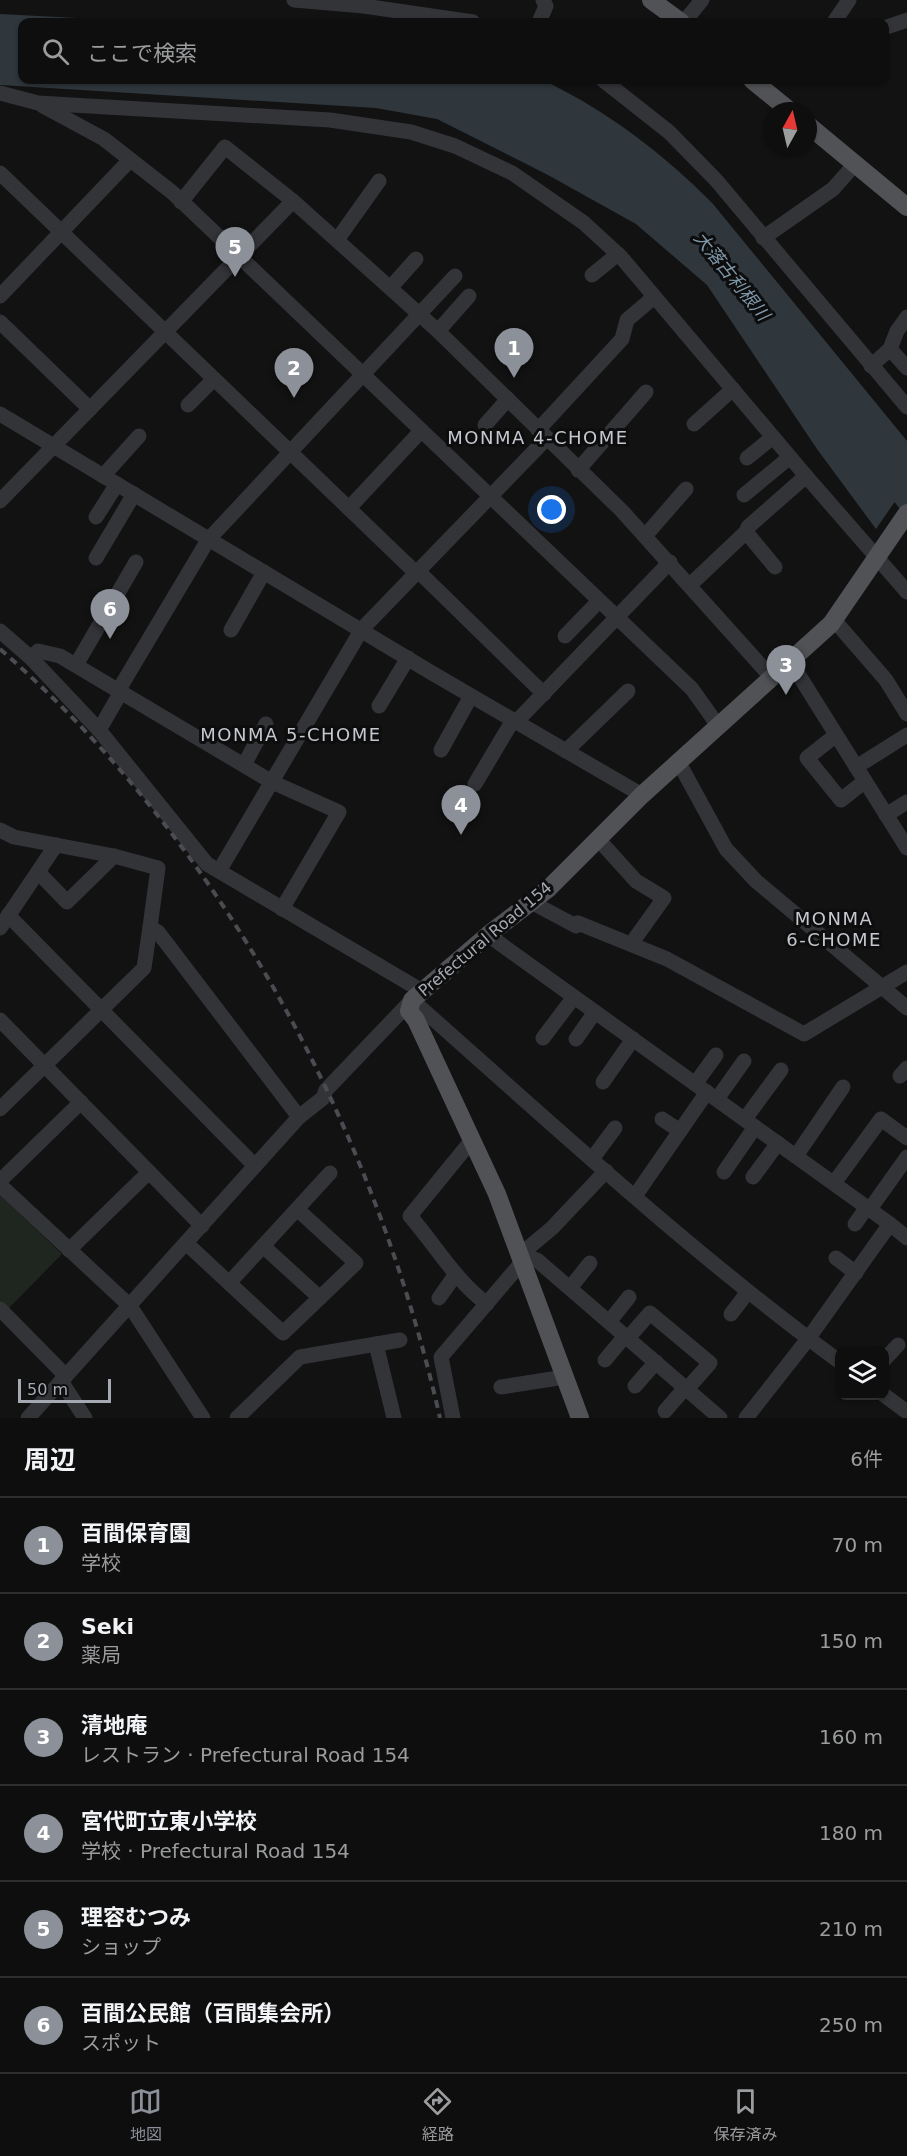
<!DOCTYPE html>
<html lang="ja">
<head>
<meta charset="utf-8">
<style>
  :root { --surface:#0e0e0e; --page:#1c1c1c; --text:#f1f3f6; --muted:#9b9c9e; --line:#2e2e2e; --accent:#8c9099 }
  body { margin:0; font-family:"DejaVu Sans","Noto Sans JP",sans-serif; background:var(--page); color:var(--text) }
  .controls { position:absolute; right:18px; bottom:18px; display:grid; overflow:hidden; border-radius:12px; box-shadow:0 2px 4px #0004 }
  .controls button { width:54px; height:54px; display:grid; place-items:center; padding:0; border:0; border-bottom:2px solid var(--line); background:var(--surface); color:var(--text); font:30px sans-serif }
  .compass { position:absolute; left:763px; top:102px; width:54px; height:54px; border-radius:50%; background:var(--surface); box-shadow:0 2px 4px #0004; rotate:8deg }
  .scale { position:absolute; left:18px; bottom:15px; width:93px; box-sizing:border-box; padding-left:6px; border:3px solid #a5aab2; border-top:0; font-size:16px; line-height:21px; white-space:nowrap; color:#a5aab2; -webkit-text-stroke:4px #0d0d0e; paint-order:stroke }
  .you { position:absolute; left:552px; top:510px; width:21px; height:21px; margin:-15px; border:4px solid #fff; border-radius:50%; background:#1a73e8; box-shadow:0 0 0 9px #1a73e833 }
  .badge { display:grid; place-items:center; width:39px; height:39px; border-radius:50%; background:var(--accent); color:#fff; font-size:20px; font-weight:700 }
  .pin { position:absolute; translate:-50% -50px; filter:drop-shadow(0 2px 3px #0008) }
  .pin::after { content:''; position:absolute; top:32px; width:21px; height:18px; background:inherit; clip-path:polygon(0 0,100% 0,50% 100%) }
  .list { margin:0; padding:0; list-style:none }
  h2 { display:flex; justify-content:space-between; align-items:center; height:78px; margin:0; padding:0 24px; font-size:26px }
  h2 small { font-size:20px; font-weight:400; color:var(--muted) }
  .list li { display:grid; grid-template-columns:39px 1fr auto; gap:18px; align-items:center; box-sizing:border-box; height:96px; padding:0 24px; border-top:2px solid var(--line) }
  .list b { display:block; font-size:22px; white-space:nowrap }
  .list p { margin:0; font-size:20px; white-space:nowrap; color:var(--muted) }
  .list em { font-size:20px; font-style:normal; color:var(--muted) }
  .icon { flex:none; width:33px; height:33px; fill:none; stroke:currentColor; stroke-width:2; stroke-linecap:round; stroke-linejoin:round }
  .map { position:relative; flex:none; width:907px; height:1418px; overflow:hidden }
  .search { position:absolute; background:var(--surface); box-shadow:0 2px 4px #0004; left:18px; right:18px; top:18px; height:66px; display:flex; align-items:center; gap:15px; box-sizing:border-box; padding:0 21px; border-radius:12px; color:var(--muted); font-size:22px }
  .sheet { height:654px; background:var(--surface) }
  nav { display:flex; justify-content:space-around; align-items:center; box-sizing:border-box; height:84px; border-top:2px solid var(--line); background:var(--surface); font-size:16px; color:var(--muted) }
  nav a { display:grid; justify-items:center; gap:3px }
  nav .on { color:var(--accent) }
  .map>svg:first-child { display:block }
  .green { fill:#1f251f }
  .water { fill:#2f373c }
  .lines { fill:none; stroke-linecap:round; stroke-linejoin:round }
  .river { stroke:#2f373c; stroke-width:22 }
  .minor { stroke:#333438; stroke-width:15 }
  .major { stroke:#505256; stroke-width:18 }
  .rail { stroke:#4b4c51; stroke-width:4; stroke-dasharray:8 6; stroke-linecap:butt }
  .labels { text-anchor:middle; dominant-baseline:central; stroke-width:6; stroke-linejoin:round; paint-order:stroke }
  .street-label { font-size:16px; fill:#a5aab2; stroke:#0d0d0e }
  .water-label { font-size:18px; font-style:italic; fill:#7f99aa; stroke:#0d0d0e }
  .neighbourhood-label { font-size:18px; letter-spacing:1.5px; fill:#c5c8cf; stroke:#0d0d0e }
</style>
</head>
<body>
<div class="map">
<svg width="907" height="1418" viewBox="0 0 907 1418">
  <rect width="100%" height="100%" fill="#121213"/>
  <polygon class="green" points="0,1195 62,1254 6,1311 0,1305"/>
  <path class="water" d="M0,14L155,22H22V80H543C607,111 663,153 713,204L907,441V484L876,529L817,449L707,285L636,224L548,175L437,119L376,108L0,85Z"/>
  <g class="lines">
    <polyline class="river" points="882,469 907,500"/>
    <g class="minor">
      <polyline points="294,0 364,6 473,22"/>
      <polyline points="539,22 546,6 543,0"/>
      <polyline points="684,22 702,0"/>
      <polyline points="834,22 849,0"/>
      <polyline points="884,28 907,20"/>
      <polyline points="603,80 669,132 716,180 907,407"/>
      <polyline points="0,93 38,103 330,120 411,132 455,146 512,173 584,223 621,257 806,476 907,592"/>
      <polyline points="43,106 104,139 173,193 692,689 719,727"/>
      <polyline points="0,173 416,573"/>
      <polyline points="181,202 225,147 293,201 438,331 622,511 772,678"/>
      <polyline points="763,238 833,189 855,164"/>
      <polyline points="337,240 379,181"/>
      <polyline points="592,275 618,254"/>
      <polyline points="391,287 416,259"/>
      <polyline points="0,296 130,160"/>
      <polyline points="0,322 90,409"/>
      <polyline points="438,331 469,296"/>
      <polyline points="890,349 907,368"/>
      <polyline points="871,366 890,349 897,331 907,317"/>
      <polyline points="188,405 214,379"/>
      <polyline points="0,414 432,673 642,795"/>
      <polyline points="694,424 733,389"/>
      <polyline points="485,425 508,399"/>
      <polyline points="538,430 622,339 627,320 654,297"/>
      <polyline points="747,458 773,437"/>
      <polyline points="578,470 646,392"/>
      <polyline points="103,476 139,436"/>
      <polyline points="744,495 790,457"/>
      <polyline points="0,501 293,201"/>
      <polyline points="349,508 421,431"/>
      <polyline points="96,517 117,484"/>
      <polyline points="746,532 748,527 806,476"/>
      <polyline points="645,536 686,489"/>
      <polyline points="96,558 134,494"/>
      <polyline points="418,571 544,694"/>
      <polyline points="690,585 746,532 775,567"/>
      <polyline points="834,620 886,680 907,714"/>
      <polyline points="231,630 264,572"/>
      <polyline points="0,631 31,658 99,730 207,864 422,991"/>
      <polyline points="565,636 599,601"/>
      <polyline points="31,658 38,651 60,656 272,782 339,812 282,909"/>
      <polyline points="790,661 907,848"/>
      <polyline points="76,665 136,562"/>
      <polyline points="118,691 208,540 455,276"/>
      <polyline points="379,706 408,658"/>
      <polyline points="516,722 670,562"/>
      <polyline points="99,730 121,692"/>
      <polyline points="836,735 807,758 841,800 865,781"/>
      <polyline points="441,750 471,696"/>
      <polyline points="566,751 628,691"/>
      <polyline points="679,763 726,849 756,881 907,1008"/>
      <polyline points="244,765 266,724"/>
      <polyline points="856,767 907,735"/>
      <polyline points="475,784 513,720"/>
      <polyline points="886,815 907,802"/>
      <polyline points="0,830 14,837 114,856 158,868 150,927 158,932 299,1117"/>
      <polyline points="598,839 636,881 664,898 631,944"/>
      <polyline points="219,871 362,629 547,438"/>
      <polyline points="38,872 67,902 114,856"/>
      <polyline points="531,902 576,926 578,923 667,959 804,1034 907,972"/>
      <polyline points="8,915 255,1166"/>
      <polyline points="0,928 56,845"/>
      <polyline points="488,935 890,1224 907,1238"/>
      <polyline points="0,1020 202,1226"/>
      <polyline points="543,1038 574,997"/>
      <polyline points="576,1039 595,1012"/>
      <polyline points="900,1076 907,1068"/>
      <polyline points="603,1082 633,1039"/>
      <polyline points="695,1084 716,1055"/>
      <polyline points="717,1099 744,1061"/>
      <polyline points="0,1109 144,968 150,927"/>
      <polyline points="662,1119 680,1131"/>
      <polyline points="745,1119 781,1070"/>
      <path d="M472,1140L410,1216C436,1246 455,1280 487,1304"/>
      <polyline points="796,1156 843,1087"/>
      <polyline points="592,1159 615,1128"/>
      <polyline points="724,1172 755,1127"/>
      <polyline points="753,1177 778,1143"/>
      <polyline points="0,1181 81,1102"/>
      <polyline points="834,1183 881,1119 907,1138"/>
      <polyline points="0,1185 130,1306 203,1418"/>
      <polyline points="635,1196 707,1092"/>
      <polyline points="870,1209 907,1157"/>
      <polyline points="855,1224 867,1207"/>
      <polyline points="186,1243 283,1333 356,1263 297,1209"/>
      <polyline points="263,1246 320,1298"/>
      <polyline points="69,1250 149,1172"/>
      <polyline points="521,1254 537,1260 720,1418"/>
      <polyline points="521,1254 552,1228 606,1171"/>
      <polyline points="836,1258 856,1273"/>
      <polyline points="229,1283 330,1173"/>
      <polyline points="570,1288 590,1263"/>
      <polyline points="439,1298 456,1274"/>
      <polyline points="0,1309 66,1376"/>
      <polyline points="731,1314 747,1293"/>
      <polyline points="609,1322 629,1297"/>
      <polyline points="628,1338 650,1313 710,1363 687,1389"/>
      <polyline points="376,1344 394,1418"/>
      <polyline points="605,1360 625,1336"/>
      <polyline points="884,1360 898,1345"/>
      <polyline points="61,1381 85,1418"/>
      <polyline points="635,1386 656,1362"/>
      <polyline points="501,1387 565,1377"/>
      <polyline points="884,1395 907,1412"/>
      <polyline points="665,1411 685,1388"/>
      <path d="M28,1418L299,1117L323,1098L326,1090L412,1000C552,1124 689,1251 840,1362"/>
      <polyline points="237,1418 300,1357 400,1340"/>
      <polyline points="453,1418 441,1357 523,1261"/>
      <polyline points="746,1418 808,1339 890,1224"/>
    </g>
    <g class="major">
      <polyline points="651,0 681,22"/>
      <polyline points="752,80 790,111"/>
      <polyline points="808,125 907,207"/>
      <polyline points="580,1418 497,1194 416,1020 409,1011 412,1000 488,935 549,888 642,795 831,624 907,513"/>
    </g>
    <path class="rail" d="M0,649C224,844 375,1130 440,1418"/>
  </g>
  <g class="labels">
    <g class="street-label">
      <text transform="translate(485 939) rotate(-40)">Prefectural Road 154</text>
    </g>
    <g class="water-label">
      <text transform="translate(732 276) rotate(51)">大落古利根川</text>
    </g>
    <g class="neighbourhood-label">
      <text x="538" y="437">MONMA 4-CHOME</text>
      <text x="291" y="734">MONMA 5-CHOME</text>
      <text x="834" y="918">MONMA<tspan x="834" dy="21">6-CHOME</tspan></text>
    </g>
  </g>
</svg>
<div class="controls">
<button><svg class="icon" aria-label="layers" viewBox="0 0 24 24"><path d="M12 4l9 5-9 5-9-5zM3 14l9 5 9-5"/></svg></button>
</div>
<svg class="compass" viewBox="-18 -18 36 36"><path d="M0-13l5 13h-10z" fill="#e53935"/><path d="M0 13l5-13h-10z" fill="#9b9c9e"/></svg>
<div class="scale">50 m</div>
<div class="you"></div>
<div class="pin badge" style="left:514px;top:378px">1</div>
<div class="pin badge" style="left:294px;top:398px">2</div>
<div class="pin badge" style="left:786px;top:695px">3</div>
<div class="pin badge" style="left:461px;top:835px">4</div>
<div class="pin badge" style="left:235px;top:277px">5</div>
<div class="pin badge" style="left:110px;top:639px">6</div>
<div class="search"><svg class="icon" aria-label="search" viewBox="0 0 24 24"><circle cx="10" cy="10" r="6"/><path d="M15 15l6 6"/></svg>ここで検索</div>
</div>
<section class="sheet">
<h2>周辺<small>6件</small></h2>
<ul class="list">
<li><span class="badge">1</span><div><b>百間保育園</b><p>学校</p></div><em>70 m</em></li>
<li><span class="badge">2</span><div><b>Seki</b><p>薬局</p></div><em>150 m</em></li>
<li><span class="badge">3</span><div><b>清地庵</b><p>レストラン · Prefectural Road 154</p></div><em>160 m</em></li>
<li><span class="badge">4</span><div><b>宮代町立東小学校</b><p>学校 · Prefectural Road 154</p></div><em>180 m</em></li>
<li><span class="badge">5</span><div><b>理容むつみ</b><p>ショップ</p></div><em>210 m</em></li>
<li><span class="badge">6</span><div><b>百間公民館（百間集会所）</b><p>スポット</p></div><em>250 m</em></li>
</ul>
</section>
<nav>
<a class="on"><svg class="icon" aria-label="map" viewBox="0 0 24 24"><path d="M3 6l6-2 6 2 6-2v14l-6 2-6-2-6 2zM9 4v14M15 6v14"/></svg>地図</a>
<a><svg class="icon" aria-label="directions" viewBox="0 0 24 24"><path d="M12 3l9 9-9 9-9-9zM9 14v-3h6M13 9l2 2-2 2"/></svg>経路</a>
<a><svg class="icon" aria-label="saved" viewBox="0 0 24 24"><path d="M7 4h10v16l-5-4-5 4z"/></svg>保存済み</a>
</nav>
</body>
</html>
